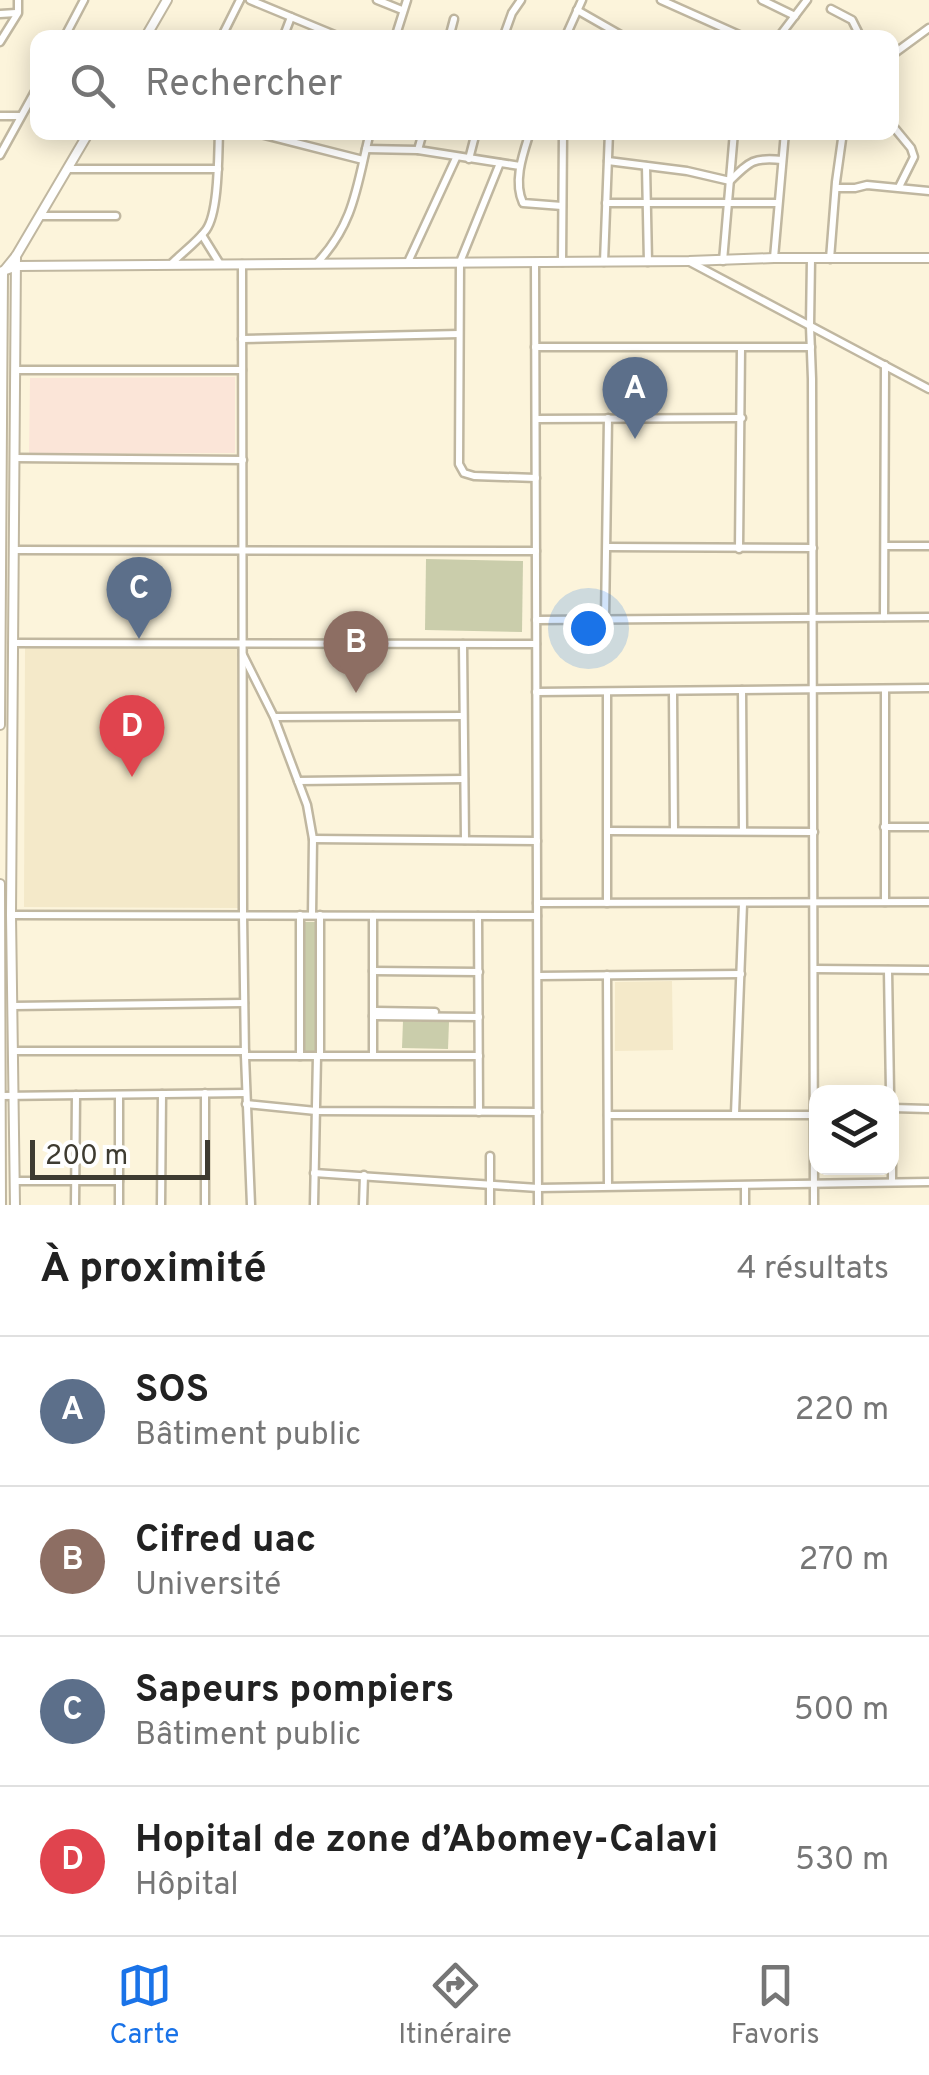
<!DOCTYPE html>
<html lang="fr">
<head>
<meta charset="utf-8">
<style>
  :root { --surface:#fff; --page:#f6f6f6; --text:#222; --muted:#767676; --line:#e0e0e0; --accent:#1a73e8 }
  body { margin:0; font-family:Overpass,sans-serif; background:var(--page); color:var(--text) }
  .controls { position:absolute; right:30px; bottom:30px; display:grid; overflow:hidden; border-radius:20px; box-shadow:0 5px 25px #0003 }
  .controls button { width:90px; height:90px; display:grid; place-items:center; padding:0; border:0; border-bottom:2px solid var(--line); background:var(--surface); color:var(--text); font:50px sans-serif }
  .scale { position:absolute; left:30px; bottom:25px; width:180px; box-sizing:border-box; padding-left:10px; border:5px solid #3e3b31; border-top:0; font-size:28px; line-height:35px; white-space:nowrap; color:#3e3b31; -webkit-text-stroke:8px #fff; paint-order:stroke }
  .you { position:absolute; left:588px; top:628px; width:35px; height:35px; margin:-25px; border:8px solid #fff; border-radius:50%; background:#1a73e8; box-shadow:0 0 0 15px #1a73e833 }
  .badge { display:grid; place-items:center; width:65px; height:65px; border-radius:50%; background:var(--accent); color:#fff; font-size:32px; font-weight:700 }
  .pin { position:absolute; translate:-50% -82px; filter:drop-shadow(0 2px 5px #0008) }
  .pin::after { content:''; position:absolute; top:52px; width:35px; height:30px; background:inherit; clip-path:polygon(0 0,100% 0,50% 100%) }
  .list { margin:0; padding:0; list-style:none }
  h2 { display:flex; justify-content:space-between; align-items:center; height:130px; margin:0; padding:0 40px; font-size:42px }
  h2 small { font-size:32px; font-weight:400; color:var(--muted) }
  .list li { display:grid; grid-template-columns:65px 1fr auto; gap:30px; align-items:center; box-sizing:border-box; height:150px; padding:0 40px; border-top:2px solid var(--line) }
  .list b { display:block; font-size:38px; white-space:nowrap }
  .list p { margin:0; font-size:32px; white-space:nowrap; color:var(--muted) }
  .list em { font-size:32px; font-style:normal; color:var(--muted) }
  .icon { flex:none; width:55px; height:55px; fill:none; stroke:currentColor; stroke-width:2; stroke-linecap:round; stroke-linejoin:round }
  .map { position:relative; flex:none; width:929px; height:1205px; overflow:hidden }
  .search { position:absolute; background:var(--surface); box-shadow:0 5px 25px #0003; left:30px; right:30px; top:30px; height:110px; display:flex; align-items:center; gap:25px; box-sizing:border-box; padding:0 35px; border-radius:20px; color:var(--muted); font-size:38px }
  .sheet { height:730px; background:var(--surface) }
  nav { display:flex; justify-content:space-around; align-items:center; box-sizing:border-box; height:140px; border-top:2px solid var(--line); background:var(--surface); font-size:28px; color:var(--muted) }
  nav a { display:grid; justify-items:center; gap:5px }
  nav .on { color:var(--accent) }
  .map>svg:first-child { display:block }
  .commercial { fill:#fbe5d8 }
  .built { fill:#f4e9c9 }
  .green { fill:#cacdab }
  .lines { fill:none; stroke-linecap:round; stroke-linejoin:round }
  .minor-casing { stroke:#c0b7a0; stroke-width:11 }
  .tertiary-casing { stroke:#c0b7a0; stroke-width:12 }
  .minor { stroke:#fff; stroke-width:6 }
  .tertiary { stroke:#fff; stroke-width:8 }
</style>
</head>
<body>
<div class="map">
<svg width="929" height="1205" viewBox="0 0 929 1205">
  <rect width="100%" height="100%" fill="#fcf4db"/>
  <polygon class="commercial" points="235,377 235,453 29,454 30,378"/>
  <g class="built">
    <polygon points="25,646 240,647 239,908 24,907"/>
    <polygon points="672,981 673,1050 615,1051 615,982"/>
  </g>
  <g class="green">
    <polygon points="426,559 523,561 522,632 425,630"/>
    <rect x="302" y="922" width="16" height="130"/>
    <polygon points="403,1021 449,1022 448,1049 402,1048"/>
  </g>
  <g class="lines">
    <g class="minor-casing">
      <g id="minor">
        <polyline points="250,0 342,38"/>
        <polyline points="377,0 402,10"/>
        <polyline points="661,0 746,38"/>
        <polyline points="762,0 795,16"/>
        <polyline points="831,9 852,20 861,38"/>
        <polyline points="577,10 626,38"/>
        <polyline points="0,14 16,13"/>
        <polyline points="64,38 84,0"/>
        <polyline points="221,38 240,0"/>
        <polyline points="283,38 291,17"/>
        <polyline points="395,38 407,0"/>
        <polyline points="449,38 454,19"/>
        <polyline points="503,38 512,13 521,0"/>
        <polyline points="565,38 582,0"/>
        <polyline points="778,38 807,0"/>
        <polyline points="0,42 18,13 18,0"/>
        <polyline points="892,55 929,28"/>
        <polyline points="0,116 20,116"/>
        <polyline points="892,125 911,148 914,157 899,187"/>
        <polyline points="253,132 363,160"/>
        <path d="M530,132C523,154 513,181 523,203L562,206"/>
        <polyline points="366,149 418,150 520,166"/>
        <polyline points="418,150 423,132"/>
        <polyline points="0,155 38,86"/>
        <polyline points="469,159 476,132"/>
        <path d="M608,161L687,171L730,181C750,161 754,157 782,160"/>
        <polyline points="500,163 460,262 459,464 464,473 474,476 536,478"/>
        <polyline points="646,166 648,262"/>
        <polyline points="68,169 218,169"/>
        <polyline points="836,188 855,188 867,185 929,191"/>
        <polyline points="606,203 778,203"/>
        <polyline points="40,216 116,216"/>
        <polyline points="202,235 220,264"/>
        <polyline points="774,258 785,132"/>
        <polyline points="811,259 810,326 812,379 814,1205"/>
        <polyline points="830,259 836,182 843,132"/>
        <polyline points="723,261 734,132"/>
        <polyline points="408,262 456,158"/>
        <polyline points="535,262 538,1205"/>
        <polyline points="562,262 563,132"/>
        <polyline points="604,262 609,132"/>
        <polyline points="690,262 929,389"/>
        <path d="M317,263C355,223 357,184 370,132"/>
        <path d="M171,264C182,253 197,242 206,230C219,212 218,155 219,132"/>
        <polyline points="242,264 243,915 245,1056 251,1205"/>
        <polyline points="242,339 459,334"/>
        <polyline points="535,347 811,347"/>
        <polyline points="16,370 242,370"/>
        <polyline points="536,419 742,418"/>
        <polyline points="15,458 243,460"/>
        <polyline points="885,546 929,546"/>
        <polyline points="607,547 813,548"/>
        <polyline points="739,549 741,348"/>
        <polyline points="14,550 536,551"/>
        <polyline points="884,617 885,365"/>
        <polyline points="605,619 608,418"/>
        <polyline points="536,620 929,617"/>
        <polyline points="13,643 536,644"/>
        <polyline points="463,644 465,840"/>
        <polyline points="243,655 274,717 307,805 313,839 312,915"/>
        <polyline points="742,690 743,831"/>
        <polyline points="536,692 929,688"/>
        <polyline points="673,692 674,830"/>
        <polyline points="607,693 607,903"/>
        <polyline points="275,717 463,716"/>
        <polyline points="298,781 464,779"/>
        <polyline points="884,827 929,827"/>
        <polyline points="608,831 814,832"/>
        <polyline points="313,839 537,841"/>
        <polyline points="885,902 885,689"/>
        <polyline points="537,903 929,902"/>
        <polyline points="11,915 537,916"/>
        <polyline points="300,915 300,1056"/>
        <polyline points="320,915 320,1056"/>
        <polyline points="373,916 373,1054"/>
        <polyline points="478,916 479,1112"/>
        <polyline points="815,969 929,970"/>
        <polyline points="888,970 890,1092"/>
        <polyline points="373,971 479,972"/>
        <polyline points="607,975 608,1186"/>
        <polyline points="538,976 741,974"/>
        <polyline points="13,1006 244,1003"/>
        <polyline points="376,1011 435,1012"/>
        <polyline points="373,1016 479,1017"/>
        <polyline points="13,1051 245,1051"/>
        <polyline points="245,1056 479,1056"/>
        <polyline points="205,1093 205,1205"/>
        <polyline points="119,1095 119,1205"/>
        <polyline points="1,1096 246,1093"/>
        <polyline points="246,1104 316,1111 538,1112"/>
        <polyline points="892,1108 929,1109"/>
        <polyline points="735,1114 743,904"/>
        <polyline points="608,1115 814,1115"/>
        <polyline points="892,1154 892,1181"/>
        <polyline points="490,1156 490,1205"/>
        <polyline points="314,1173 538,1188 929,1182"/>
        <polyline points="15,1181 119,1181"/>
        <polyline points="75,1205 76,1095"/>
        <polyline points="161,1205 162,1094"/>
        <polyline points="314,1205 317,1056"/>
        <polyline points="363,1205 364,1175"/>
        <polyline points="745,1205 745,1186"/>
      </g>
    </g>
    <g class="tertiary-casing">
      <g id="tertiary">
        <polyline points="145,38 167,0"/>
        <polyline points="0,272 17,266 689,261 774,258 929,258"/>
        <polyline points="0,725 3,272 16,256 89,132"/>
        <polyline points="0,884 1,1205"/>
        <polyline points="15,1205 11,915 16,256"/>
      </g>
    </g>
    <use href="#minor" class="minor"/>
    <use href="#tertiary" class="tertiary"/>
  </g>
</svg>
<div class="controls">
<button><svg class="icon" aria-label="layers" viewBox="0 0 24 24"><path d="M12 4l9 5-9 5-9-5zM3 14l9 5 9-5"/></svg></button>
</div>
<div class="scale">200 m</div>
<div class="you"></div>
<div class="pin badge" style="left:635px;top:439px;background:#5c6f8a">A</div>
<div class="pin badge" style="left:356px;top:693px;background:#8d6e63">B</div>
<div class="pin badge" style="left:139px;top:639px;background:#5c6f8a">C</div>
<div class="pin badge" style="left:132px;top:777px;background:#e0444e">D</div>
<div class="search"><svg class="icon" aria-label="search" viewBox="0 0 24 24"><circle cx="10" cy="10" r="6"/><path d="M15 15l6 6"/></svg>Rechercher</div>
</div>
<section class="sheet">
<h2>À proximité<small>4 résultats</small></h2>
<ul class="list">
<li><span class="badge" style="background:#5c6f8a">A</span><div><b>SOS</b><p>Bâtiment public</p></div><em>220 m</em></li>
<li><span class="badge" style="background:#8d6e63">B</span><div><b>Cifred uac</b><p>Université</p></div><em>270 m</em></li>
<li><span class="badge" style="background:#5c6f8a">C</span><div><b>Sapeurs pompiers</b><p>Bâtiment public</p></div><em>500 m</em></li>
<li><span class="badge" style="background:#e0444e">D</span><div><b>Hopital de zone d’Abomey-Calavi</b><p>Hôpital</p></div><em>530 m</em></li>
</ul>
</section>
<nav>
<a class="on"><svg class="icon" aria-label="map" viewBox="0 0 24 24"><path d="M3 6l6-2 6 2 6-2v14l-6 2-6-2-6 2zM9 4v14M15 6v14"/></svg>Carte</a>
<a><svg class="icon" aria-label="directions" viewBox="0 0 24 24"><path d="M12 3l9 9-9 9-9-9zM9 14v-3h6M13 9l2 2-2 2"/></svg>Itinéraire</a>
<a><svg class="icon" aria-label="saved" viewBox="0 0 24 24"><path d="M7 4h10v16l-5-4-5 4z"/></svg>Favoris</a>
</nav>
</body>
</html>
